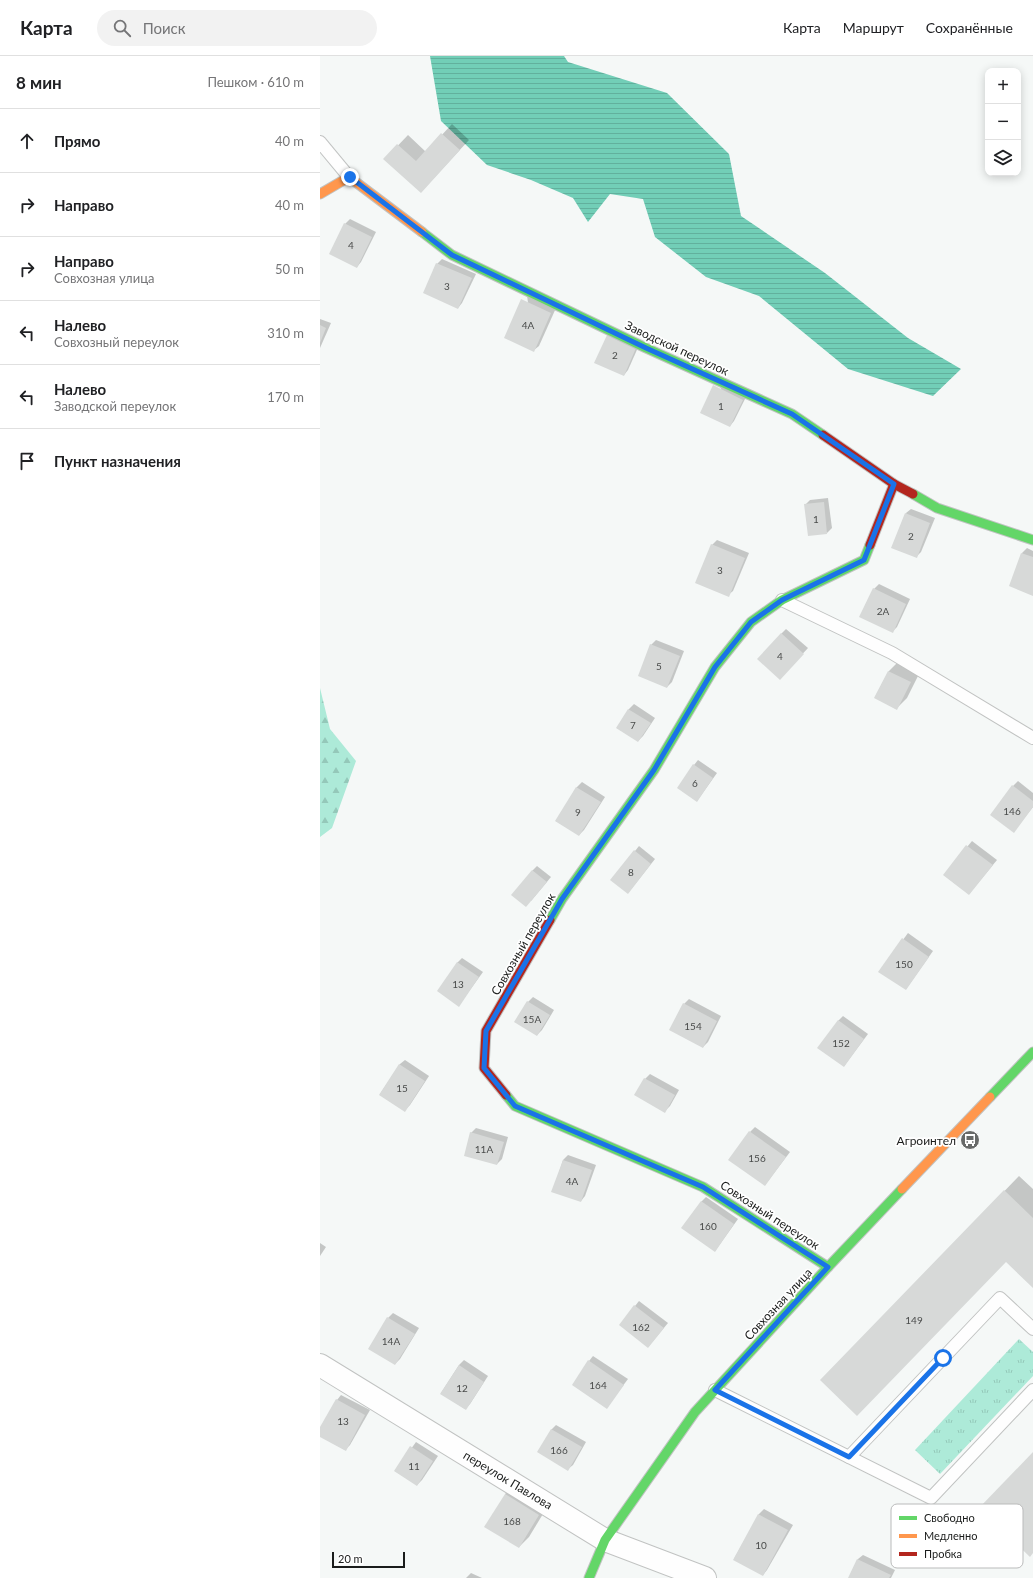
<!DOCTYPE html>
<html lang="ru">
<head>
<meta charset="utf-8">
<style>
  :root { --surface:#fff; --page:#f2f2f2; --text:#202124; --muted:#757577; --line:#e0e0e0 }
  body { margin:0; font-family:Lato,sans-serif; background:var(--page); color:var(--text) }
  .controls { position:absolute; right:12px; top:12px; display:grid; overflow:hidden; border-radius:8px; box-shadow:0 2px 10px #0003 }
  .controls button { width:36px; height:36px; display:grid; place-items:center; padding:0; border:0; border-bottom:1px solid var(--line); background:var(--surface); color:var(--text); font:20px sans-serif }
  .scale { position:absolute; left:12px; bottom:10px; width:73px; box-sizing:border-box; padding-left:4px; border:2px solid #1a1c1b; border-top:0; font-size:11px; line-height:14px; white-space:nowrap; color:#1a1c1b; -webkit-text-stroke:3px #fff; paint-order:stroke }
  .stop { position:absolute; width:12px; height:12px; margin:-9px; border:3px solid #1a73e8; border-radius:50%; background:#fff }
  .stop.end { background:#1a73e8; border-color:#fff; box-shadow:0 1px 4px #0008 }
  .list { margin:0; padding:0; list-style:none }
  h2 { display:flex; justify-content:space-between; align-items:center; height:52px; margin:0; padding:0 16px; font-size:17px }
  h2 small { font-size:13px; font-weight:400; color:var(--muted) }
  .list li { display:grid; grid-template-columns:26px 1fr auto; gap:12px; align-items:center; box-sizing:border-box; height:64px; padding:0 16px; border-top:1px solid var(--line) }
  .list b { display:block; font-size:15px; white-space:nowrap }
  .list p { margin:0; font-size:13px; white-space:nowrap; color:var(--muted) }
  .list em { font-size:13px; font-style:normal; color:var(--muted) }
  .icon { flex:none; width:22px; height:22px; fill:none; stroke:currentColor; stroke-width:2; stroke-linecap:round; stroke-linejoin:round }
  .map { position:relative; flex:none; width:713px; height:1522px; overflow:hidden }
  header { display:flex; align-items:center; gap:24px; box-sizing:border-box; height:56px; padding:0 20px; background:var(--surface); border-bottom:1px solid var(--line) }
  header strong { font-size:19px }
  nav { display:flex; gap:22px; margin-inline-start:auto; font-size:14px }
  .search { width:280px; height:36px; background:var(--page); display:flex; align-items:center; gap:10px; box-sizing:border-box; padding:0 14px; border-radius:22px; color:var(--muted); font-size:15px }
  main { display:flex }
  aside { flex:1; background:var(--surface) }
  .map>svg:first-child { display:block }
  .forest { fill:url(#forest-firs) }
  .park { fill:url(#park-tufts) }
  .water { fill:url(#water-rules) }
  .shadow { fill:#0003 }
  .building { fill:#d7d9d8 }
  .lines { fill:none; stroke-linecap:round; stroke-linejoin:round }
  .lane-casing { stroke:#c1c3c2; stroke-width:14 }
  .street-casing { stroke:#c1c3c2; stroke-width:24 }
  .fast-casing { stroke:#c1c3c2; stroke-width:11 }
  .slow-casing { stroke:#c1c3c2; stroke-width:11 }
  .jam-casing { stroke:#c1c3c2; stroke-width:11 }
  .lane { stroke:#fefefe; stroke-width:12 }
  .street { stroke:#fefefe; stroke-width:22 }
  .fast { stroke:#63d668; stroke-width:9 }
  .slow { stroke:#ff974d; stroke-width:9 }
  .jam { stroke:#b3261e; stroke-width:9 }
  .route { stroke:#1a73e8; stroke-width:5 }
  .labels { text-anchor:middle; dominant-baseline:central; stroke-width:3.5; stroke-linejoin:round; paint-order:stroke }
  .number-label { font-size:10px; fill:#494b4a }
  .street-label { font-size:12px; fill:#1a1c1b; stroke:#fff }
  .poi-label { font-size:12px; fill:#1a1c1b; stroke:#fff; text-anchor:end }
  .key { fill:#fff; stroke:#babbbb; stroke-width:1 }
  .key-label { font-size:11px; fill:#1a1c1b }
</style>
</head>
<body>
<header>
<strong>Карта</strong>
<div class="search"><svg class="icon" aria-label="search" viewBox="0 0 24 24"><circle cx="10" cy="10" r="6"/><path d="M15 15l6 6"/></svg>Поиск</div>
<nav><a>Карта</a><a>Маршрут</a><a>Сохранённые</a></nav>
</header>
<main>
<aside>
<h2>8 мин<small>Пешком · 610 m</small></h2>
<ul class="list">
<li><svg class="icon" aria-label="ahead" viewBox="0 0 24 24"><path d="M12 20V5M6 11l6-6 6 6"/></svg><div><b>Прямо</b></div><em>40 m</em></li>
<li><svg class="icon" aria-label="right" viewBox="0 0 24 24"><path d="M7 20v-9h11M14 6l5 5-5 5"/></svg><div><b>Направо</b></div><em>40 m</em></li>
<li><svg class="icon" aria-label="right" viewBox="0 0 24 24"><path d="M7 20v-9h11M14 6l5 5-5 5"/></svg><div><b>Направо</b><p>Совхозная улица</p></div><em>50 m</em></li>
<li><svg class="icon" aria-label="left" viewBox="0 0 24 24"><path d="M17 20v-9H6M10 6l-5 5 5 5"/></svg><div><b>Налево</b><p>Совхозный переулок</p></div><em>310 m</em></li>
<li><svg class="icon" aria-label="left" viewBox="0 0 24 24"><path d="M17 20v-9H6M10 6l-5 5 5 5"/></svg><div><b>Налево</b><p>Заводской переулок</p></div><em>170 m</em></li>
<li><svg class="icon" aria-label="arrive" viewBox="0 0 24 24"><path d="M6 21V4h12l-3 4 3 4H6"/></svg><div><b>Пункт назначения</b></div></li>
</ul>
</aside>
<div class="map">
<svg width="713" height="1522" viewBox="0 0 713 1522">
  <defs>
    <pattern id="forest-firs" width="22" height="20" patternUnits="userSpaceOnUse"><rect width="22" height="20" fill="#adead8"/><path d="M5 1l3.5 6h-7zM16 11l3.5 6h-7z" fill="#94c8b9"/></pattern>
    <pattern id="park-tufts" width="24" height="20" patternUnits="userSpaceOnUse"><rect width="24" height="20" fill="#adead8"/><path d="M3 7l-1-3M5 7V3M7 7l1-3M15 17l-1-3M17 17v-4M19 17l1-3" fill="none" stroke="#94c8b9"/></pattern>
    <pattern id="water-rules" width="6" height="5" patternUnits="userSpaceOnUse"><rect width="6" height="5" fill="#72ceb7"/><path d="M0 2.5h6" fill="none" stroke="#62b09d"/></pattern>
  </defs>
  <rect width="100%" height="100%" fill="#f5f8f7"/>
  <polygon class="forest" points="0,632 10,673 36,705 12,772 0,781"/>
  <polygon class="park" points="699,1283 713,1296 713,1320 620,1418 595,1394"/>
  <polygon class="water" points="110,0 244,0 248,6 347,37 409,98 421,160 505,217 588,282 641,313 613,340 528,313 439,240 386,221 335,181 323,143 290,138 268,166 253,142 211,124 167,109 121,65"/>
  <g class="shadow">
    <polygon points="132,68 149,84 101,136 65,103 88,79 106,96"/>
    <polygon points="30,163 56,176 41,206 37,211 25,168"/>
    <polygon points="122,203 156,218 142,247 138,252 117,208"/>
    <polygon points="207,239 236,252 219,290 214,294"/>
    <polygon points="0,263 11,267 0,292"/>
    <polygon points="320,287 308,314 304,319 275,306"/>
    <polygon points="399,325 427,339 414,365 410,370"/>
    <polygon points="508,442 512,472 507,477 486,448 490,444"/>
    <polygon points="591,453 615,462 601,496 596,501 586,457"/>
    <polygon points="397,484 429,497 413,535 408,539 392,489"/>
    <polygon points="707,492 713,495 713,538 702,497"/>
    <polygon points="559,528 590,543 577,571 572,576 554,533"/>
    <polygon points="466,573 488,592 465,617 461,578"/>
    <polygon points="336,584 364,595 352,626 347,631 331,589"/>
    <polygon points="579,605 600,616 587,642 576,653 555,641 569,615"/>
    <polygon points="314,648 335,662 323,680 318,685 297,672 309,653"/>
    <polygon points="378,704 397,717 377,745 374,709"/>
    <polygon points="698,725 713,737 713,751 698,770 693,730"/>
    <polygon points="262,726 285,741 264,774 259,779 236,765 257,731"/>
    <polygon points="652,785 677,804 649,838 624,819"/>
    <polygon points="319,790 335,803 312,832 315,795"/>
    <polygon points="217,810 231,821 211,845 212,815"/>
    <polygon points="588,877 613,895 586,933 560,915"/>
    <polygon points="142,902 163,916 139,949 137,907"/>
    <polygon points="213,941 234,954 222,974 217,979 208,946"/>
    <polygon points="369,943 401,960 388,986 383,991 364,948"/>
    <polygon points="523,960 548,978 524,1010 518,965"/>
    <polygon points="85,1004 109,1020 90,1049 85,1054 60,1038 80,1008"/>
    <polygon points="330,1018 359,1034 350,1050 345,1055 325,1023"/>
    <polygon points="435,1071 470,1096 445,1129 430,1076"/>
    <polygon points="156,1072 188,1081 182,1103 177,1108 151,1077"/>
    <polygon points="248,1099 276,1109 265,1140 261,1145 233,1135 243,1104"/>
    <polygon points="699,1120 713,1133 713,1231 686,1205 502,1324"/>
    <polygon points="386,1141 418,1163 395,1195 381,1146"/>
    <polygon points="0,1187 6,1191 0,1200"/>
    <polygon points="319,1245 348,1267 328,1291 315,1250"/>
    <polygon points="73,1257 99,1272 80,1303 75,1308 68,1262"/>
    <polygon points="273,1300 308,1323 287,1351 269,1305"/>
    <polygon points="144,1304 168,1320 150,1348 145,1353 121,1337 139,1309"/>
    <polygon points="21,1339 50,1354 30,1389 25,1394 0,1380 0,1373 17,1344"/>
    <polygon points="236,1369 266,1386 253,1409 248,1413 231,1374"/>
    <polygon points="96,1386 118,1400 102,1424 97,1429 75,1415"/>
    <polygon points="195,1428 229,1448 209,1481 199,1491 185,1438"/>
    <polygon points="444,1453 473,1469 447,1514 443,1519 414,1503 439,1458"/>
    <polygon points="543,1499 575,1514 571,1522 529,1522 538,1503"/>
    <polygon points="151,1517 162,1522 146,1522"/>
  </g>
  <g class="building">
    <polygon points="121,77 140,94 101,137 63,103 77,88 96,105"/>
    <polygon points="24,167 52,181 37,212 9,198"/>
    <polygon points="116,207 152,222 138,253 103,237"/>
    <polygon points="201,243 231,257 214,296 184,282"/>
    <polygon points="0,269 6,272 0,287"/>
    <polygon points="287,279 316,292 304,320 274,307"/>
    <polygon points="393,329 423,344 410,371 380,357"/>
    <polygon points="504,446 507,478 488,480 484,448"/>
    <polygon points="585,457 610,467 597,502 571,492"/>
    <polygon points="391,488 425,502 409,541 375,527"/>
    <polygon points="701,497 713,501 713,540 689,530"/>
    <polygon points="553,532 586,548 573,577 539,561"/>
    <polygon points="461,577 484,598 460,624 437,603"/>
    <polygon points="330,588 360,600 347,632 318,620"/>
    <polygon points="568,615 591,626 577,654 554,642"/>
    <polygon points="308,653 331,667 318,686 296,672"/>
    <polygon points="373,708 393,722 377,746 357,732"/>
    <polygon points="692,729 713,745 713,751 694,777 670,759"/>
    <polygon points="256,731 281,746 259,780 235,765"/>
    <polygon points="646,789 673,809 649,839 623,819"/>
    <polygon points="314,794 331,808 308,838 290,824"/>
    <polygon points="212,814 227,826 206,851 191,839"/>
    <polygon points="582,882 609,901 586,934 558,916"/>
    <polygon points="137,906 159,921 139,951 117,935"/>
    <polygon points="207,945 230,959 217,980 194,966"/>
    <polygon points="363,947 397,965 383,992 349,974"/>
    <polygon points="518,964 544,983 524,1011 497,992"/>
    <polygon points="79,1008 105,1025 85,1056 59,1039"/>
    <polygon points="324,1022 355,1039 345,1057 314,1039"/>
    <polygon points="429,1075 466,1101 445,1130 408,1104"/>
    <polygon points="150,1076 184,1086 177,1109 144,1100"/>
    <polygon points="243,1104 272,1114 261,1146 231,1136"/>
    <polygon points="684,1134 713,1162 713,1232 686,1206 537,1360 500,1324"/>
    <polygon points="381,1145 414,1168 395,1196 361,1172"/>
    <polygon points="314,1249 344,1272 328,1292 299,1269"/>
    <polygon points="67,1261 95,1278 75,1309 48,1293"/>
    <polygon points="268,1304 304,1329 287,1353 252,1329"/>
    <polygon points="139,1309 164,1326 146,1354 120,1338"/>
    <polygon points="16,1343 45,1359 26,1395 0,1381 0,1371"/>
    <polygon points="231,1373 262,1391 248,1415 217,1396"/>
    <polygon points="90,1390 113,1405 97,1430 74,1415"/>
    <polygon points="713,1396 713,1497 710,1501 659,1452"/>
    <polygon points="185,1438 219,1459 199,1492 164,1471"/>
    <polygon points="438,1458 468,1474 443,1520 413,1504"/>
    <polygon points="537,1503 571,1519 569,1522 528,1522"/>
  </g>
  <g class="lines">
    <g class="lane-casing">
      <g id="lane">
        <polyline points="0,86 29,121"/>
        <polyline points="462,544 572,597 713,682"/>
        <polyline points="395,1334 611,1442 713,1334"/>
        <polyline points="529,1401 680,1242 713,1273"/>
      </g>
    </g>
    <g class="street-casing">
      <polyline id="street" points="0,1309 285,1484 385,1522"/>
    </g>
    <g class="fast-casing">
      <g id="fast">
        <polyline points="102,176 132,199 326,292 472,358 503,379"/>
        <polyline points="593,438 617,452 713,484"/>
        <polyline points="230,864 242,843 334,714 395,611 431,566 462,544 544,504 550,489"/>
        <polyline points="186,1039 195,1050 383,1131 508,1211"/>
        <polyline points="670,1041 713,996"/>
        <polyline points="269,1522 285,1484 375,1356 508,1211 582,1133"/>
      </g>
    </g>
    <g class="slow-casing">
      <g id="slow">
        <polyline points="0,138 29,121 102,176"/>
        <polyline points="582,1133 670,1041"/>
      </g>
    </g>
    <g class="jam-casing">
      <g id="jam">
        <polyline points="503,379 574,428 593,438"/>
        <polyline points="550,489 574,428"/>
        <polyline points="186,1039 164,1012 166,975 230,864"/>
      </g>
    </g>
    <use href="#lane" class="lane"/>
    <use href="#street" class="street"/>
    <use href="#fast" class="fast"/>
    <use href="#slow" class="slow"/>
    <use href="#jam" class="jam"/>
  </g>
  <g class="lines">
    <polyline class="route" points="30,121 132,199 326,292 472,358 574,428 544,504 462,544 431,566 395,611 334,714 242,843 166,975 164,1012 195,1050 383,1131 508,1211 395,1334 529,1401 623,1302"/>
  </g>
  <defs>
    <g id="bus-disc" transform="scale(1)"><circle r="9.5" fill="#676968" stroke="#fff"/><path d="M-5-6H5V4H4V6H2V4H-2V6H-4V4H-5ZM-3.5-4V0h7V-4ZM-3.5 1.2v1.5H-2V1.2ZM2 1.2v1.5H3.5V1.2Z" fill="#fff"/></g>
  </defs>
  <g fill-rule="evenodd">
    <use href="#bus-disc" x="650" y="1084"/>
  </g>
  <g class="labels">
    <g class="number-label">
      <text x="31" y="189">4</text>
      <text x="127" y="230">3</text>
      <text x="208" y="269">4А</text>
      <text x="295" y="299">2</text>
      <text x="401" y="350">1</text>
      <text x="496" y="463">1</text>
      <text x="591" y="480">2</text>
      <text x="400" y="514">3</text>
      <text x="563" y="555">2А</text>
      <text x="460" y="600">4</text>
      <text x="339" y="610">5</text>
      <text x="313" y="669">7</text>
      <text x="375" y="727">6</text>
      <text x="692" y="755">146</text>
      <text x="258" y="756">9</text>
      <text x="311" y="816">8</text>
      <text x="584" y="908">150</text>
      <text x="138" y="928">13</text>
      <text x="212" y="963">15А</text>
      <text x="373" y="970">154</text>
      <text x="521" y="987">152</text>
      <text x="82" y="1032">15</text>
      <text x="164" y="1093">11А</text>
      <text x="437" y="1102">156</text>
      <text x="252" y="1125">4А</text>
      <text x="388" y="1170">160</text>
      <text x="594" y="1264">149</text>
      <text x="321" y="1271">162</text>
      <text x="71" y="1285">14А</text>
      <text x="278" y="1329">164</text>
      <text x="142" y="1332">12</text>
      <text x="23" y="1365">13</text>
      <text x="239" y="1394">166</text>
      <text x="94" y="1410">11</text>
      <text x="192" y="1465">168</text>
      <text x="441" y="1489">10</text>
    </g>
    <g class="street-label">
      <text transform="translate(357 292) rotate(25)">Заводской переулок</text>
      <text transform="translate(203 888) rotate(-60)">Совхозный переулок</text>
      <text transform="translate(450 1159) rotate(33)">Совхозный переулок</text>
      <text transform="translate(458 1248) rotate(-47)">Совхозная улица</text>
      <text transform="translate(188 1424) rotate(31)">переулок Павлова</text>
    </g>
    <g class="poi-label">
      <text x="636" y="1084">Агроинтел</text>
    </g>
  </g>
  <rect x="571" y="1448" width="132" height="64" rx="6" class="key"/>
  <rect x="579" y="1460" width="18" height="4" fill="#63d668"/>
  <rect x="579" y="1478" width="18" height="4" fill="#ff974d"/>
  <rect x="579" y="1496" width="18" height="4" fill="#b3261e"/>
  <g class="key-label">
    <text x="604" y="1466">Свободно</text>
    <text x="604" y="1484">Медленно</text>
    <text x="604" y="1502">Пробка</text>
  </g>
</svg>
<div class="controls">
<button>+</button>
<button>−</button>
<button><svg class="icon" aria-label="layers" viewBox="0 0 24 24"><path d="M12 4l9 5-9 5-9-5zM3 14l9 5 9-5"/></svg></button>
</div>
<div class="scale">20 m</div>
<div class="stop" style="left:623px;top:1302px"></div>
<div class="stop end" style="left:30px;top:121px"></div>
</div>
</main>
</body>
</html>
